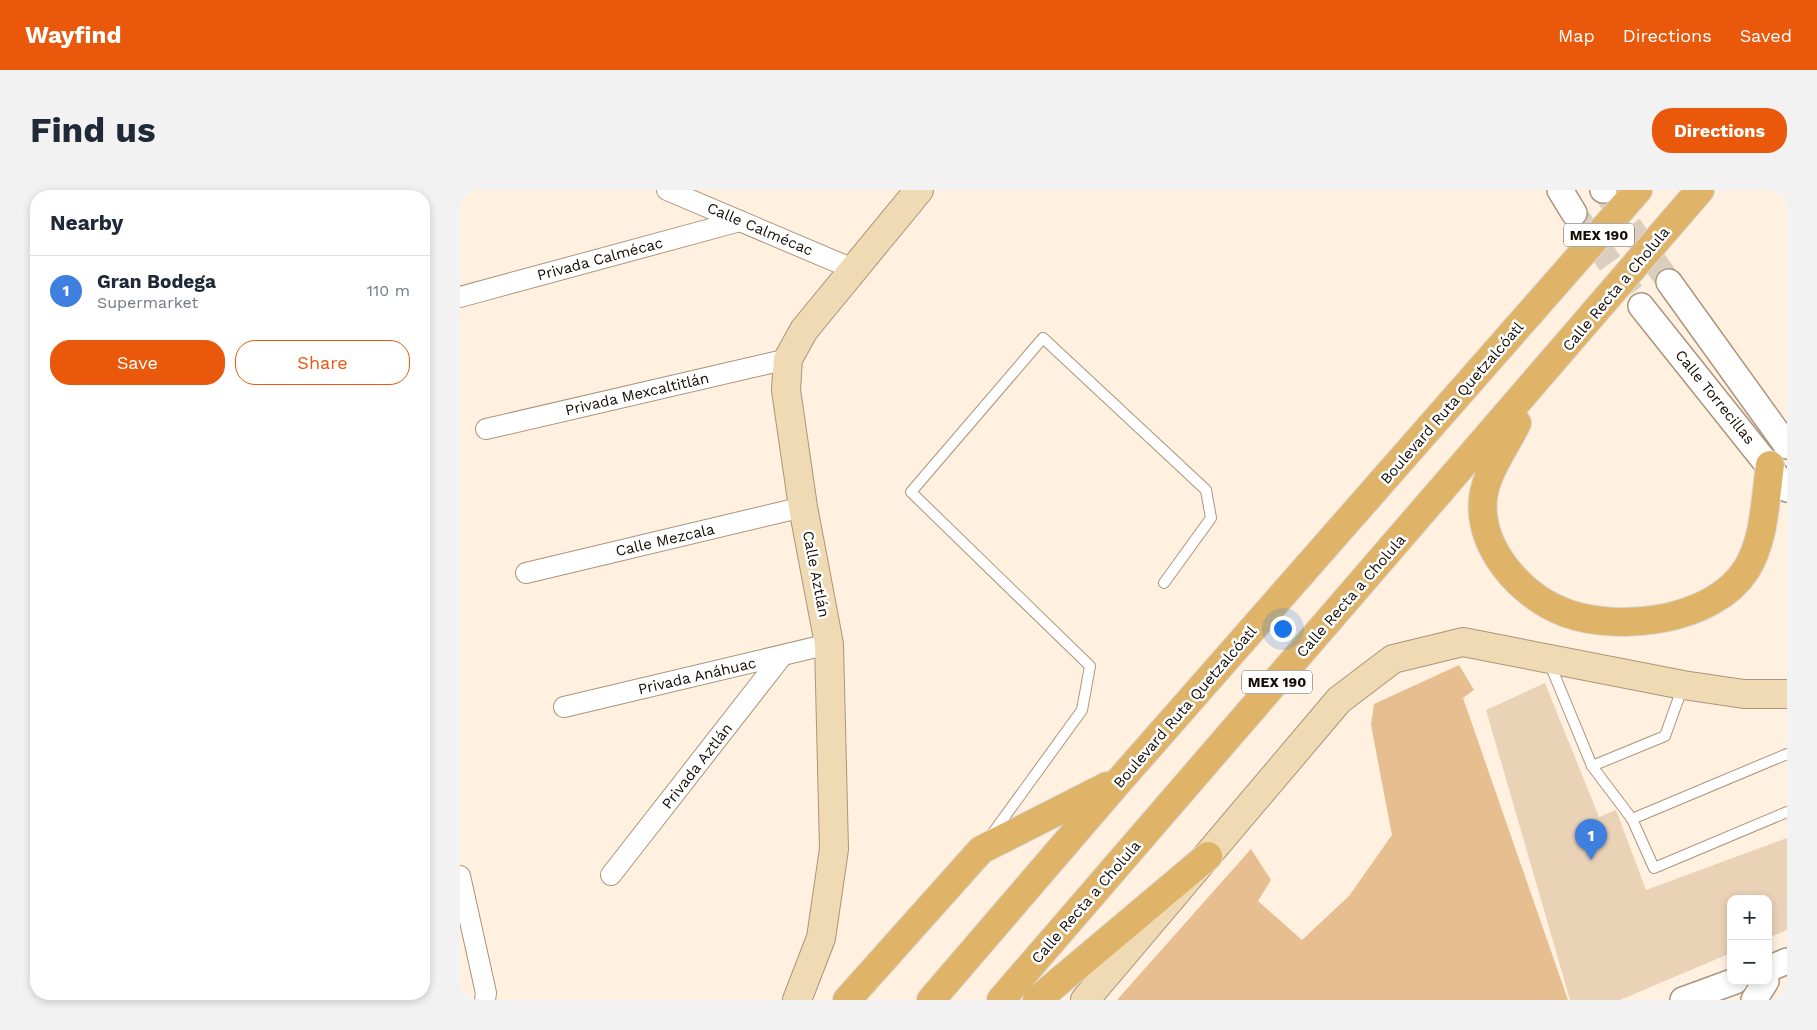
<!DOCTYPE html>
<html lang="en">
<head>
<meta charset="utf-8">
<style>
  :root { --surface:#fff; --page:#f2f2f3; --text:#1f2937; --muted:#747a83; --line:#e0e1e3; --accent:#ea580c }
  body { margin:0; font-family:"Work Sans",sans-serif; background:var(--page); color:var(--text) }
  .controls { position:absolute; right:15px; bottom:15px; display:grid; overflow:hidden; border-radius:10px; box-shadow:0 2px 8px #0003 }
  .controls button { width:45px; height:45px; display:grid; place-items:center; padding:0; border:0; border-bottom:1px solid var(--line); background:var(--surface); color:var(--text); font:25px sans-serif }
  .you { position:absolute; left:822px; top:438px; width:18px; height:18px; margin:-12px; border:4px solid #fff; border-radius:50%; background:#1a73e8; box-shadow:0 0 0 8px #1a73e833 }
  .badge { display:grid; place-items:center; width:32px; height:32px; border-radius:50%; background:var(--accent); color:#fff; font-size:16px; font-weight:700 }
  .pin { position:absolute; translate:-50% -41px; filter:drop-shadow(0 1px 2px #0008) }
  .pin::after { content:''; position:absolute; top:26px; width:18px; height:15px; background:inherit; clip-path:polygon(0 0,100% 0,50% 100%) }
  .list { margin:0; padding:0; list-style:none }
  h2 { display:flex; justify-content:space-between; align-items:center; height:65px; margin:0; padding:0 20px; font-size:21px }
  h2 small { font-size:16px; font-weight:400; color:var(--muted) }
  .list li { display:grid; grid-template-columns:32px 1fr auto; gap:15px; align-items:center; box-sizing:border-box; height:70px; padding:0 20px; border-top:1px solid var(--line) }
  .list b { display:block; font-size:19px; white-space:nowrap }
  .list p { margin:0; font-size:16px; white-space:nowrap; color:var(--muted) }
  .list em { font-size:16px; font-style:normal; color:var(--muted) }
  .actions { display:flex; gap:10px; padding:15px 20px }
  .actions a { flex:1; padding:11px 0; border:1px solid var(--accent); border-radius:20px; text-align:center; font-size:18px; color:var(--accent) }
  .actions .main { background:var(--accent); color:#fff }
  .map { position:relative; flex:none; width:1327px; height:810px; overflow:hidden; border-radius:20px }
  header { display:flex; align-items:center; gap:30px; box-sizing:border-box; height:70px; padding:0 25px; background:var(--accent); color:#fff }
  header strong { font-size:24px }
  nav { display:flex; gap:28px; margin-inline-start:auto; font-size:18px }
  .intro { display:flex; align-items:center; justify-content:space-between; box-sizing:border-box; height:120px; padding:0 30px }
  h1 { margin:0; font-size:35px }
  .button { padding:12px 22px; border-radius:20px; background:var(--accent); color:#fff; font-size:18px; font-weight:700 }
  main { display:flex; gap:30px; padding:0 30px }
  aside { flex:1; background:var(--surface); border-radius:20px; box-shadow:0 2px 8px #0003 }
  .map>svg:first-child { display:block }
  .green { fill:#e6be90 }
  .building { fill:#ead2b7 }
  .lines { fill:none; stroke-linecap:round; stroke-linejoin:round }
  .tertiary-tunnel { stroke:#dccebf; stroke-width:25; stroke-dasharray:25 12; stroke-linecap:butt }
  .service-casing { stroke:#ab957b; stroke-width:12 }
  .minor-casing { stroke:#ab957b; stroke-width:22 }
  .tertiary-casing { stroke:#ab957b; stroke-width:28 }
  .secondary-casing { stroke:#ab957b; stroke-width:30 }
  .primary-casing { stroke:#d9d8d7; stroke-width:30 }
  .service { stroke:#fff; stroke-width:10 }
  .minor { stroke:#fff; stroke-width:20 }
  .tertiary { stroke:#fff; stroke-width:25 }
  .secondary { stroke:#efdab4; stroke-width:28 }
  .primary { stroke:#dfb468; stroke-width:28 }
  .labels { text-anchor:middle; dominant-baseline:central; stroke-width:5; stroke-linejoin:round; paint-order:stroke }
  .shield { fill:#fff; stroke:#5a554f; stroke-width:1 }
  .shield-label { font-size:14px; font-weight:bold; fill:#140c04 }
  .street-label { font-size:15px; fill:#140c04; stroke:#fff }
</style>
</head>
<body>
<header>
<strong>Wayfind</strong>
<nav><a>Map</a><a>Directions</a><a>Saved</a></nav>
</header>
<div class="intro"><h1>Find us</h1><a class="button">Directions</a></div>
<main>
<aside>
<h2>Nearby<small></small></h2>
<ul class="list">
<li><span class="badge" style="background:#3f7fe0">1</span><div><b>Gran Bodega</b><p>Supermarket</p></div><em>110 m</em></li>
</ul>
<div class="actions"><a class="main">Save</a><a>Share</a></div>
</aside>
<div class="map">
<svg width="1327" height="810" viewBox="0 0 1327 810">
  <rect width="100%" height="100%" fill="#fff0e0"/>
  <polygon class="green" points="999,475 1014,500 1003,508 1108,810 657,810 791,659 811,690 798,711 842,750 889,706 932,645 911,535 914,514"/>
  <polygon class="building" points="1085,493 1139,627 1156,620 1186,700 1327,648 1327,740 1308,748 1308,709 1271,709 1271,763 1160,810 1110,810 1026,520"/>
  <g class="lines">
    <g class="tertiary-tunnel">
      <polyline points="1148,6 1209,92"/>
      <polyline points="1114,23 1181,116"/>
    </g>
    <g class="service-casing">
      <g id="service">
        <polyline points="1089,472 1132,576 1172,629 1194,678 1327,622"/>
        <polyline points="1132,576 1205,546 1223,496"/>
        <polyline points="1172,629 1327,564"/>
        <polyline points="530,647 622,520 630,476 451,302 583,148 746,300 751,328 704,393"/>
      </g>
    </g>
    <g class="minor-casing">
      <g id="minor">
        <polyline points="207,0 393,79"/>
        <polyline points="0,107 280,31"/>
        <polyline points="26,239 328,169"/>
        <polyline points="66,383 343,317"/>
        <polyline points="104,517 369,454"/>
        <polyline points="151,685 322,466"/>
        <polyline points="0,686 26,803 25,810"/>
      </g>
    </g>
    <g class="tertiary-casing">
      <g id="tertiary">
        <polyline points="1100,0 1114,23"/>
        <polyline points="1143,0 1144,0"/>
        <polyline points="1209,92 1327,256"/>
        <polyline points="1181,116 1327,299"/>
        <polyline points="1308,779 1327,771"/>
        <polyline points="1223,810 1275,791"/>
        <polyline points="1294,810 1306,791"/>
      </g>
    </g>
    <g class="secondary-casing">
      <g id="secondary">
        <polyline points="337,810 361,748 374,659 369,454 343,317 326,200 328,169 344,140 459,0"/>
        <polyline points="625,810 879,510 933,469 1003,452 1223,495 1284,504 1327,504"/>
      </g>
    </g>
    <g class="primary-casing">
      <g id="primary">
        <path d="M1057,233C1045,258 1027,280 1023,308C1018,357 1060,406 1106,423C1159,442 1252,432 1286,380C1305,350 1305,310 1310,275"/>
        <polyline points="387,810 521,660 647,596"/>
        <polyline points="471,810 660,590 1178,0"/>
        <polyline points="541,810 1240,0"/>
        <polyline points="577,810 748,666"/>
      </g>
    </g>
    <use href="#service" class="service"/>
    <use href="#minor" class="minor"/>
    <use href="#tertiary" class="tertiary"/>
    <use href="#secondary" class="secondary"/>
    <use href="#primary" class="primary"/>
  </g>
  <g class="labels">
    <g class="shield">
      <rect x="1104" y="33.5" width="70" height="23" rx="4"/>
      <rect x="782" y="480.5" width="70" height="23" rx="4"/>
    </g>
    <g class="shield-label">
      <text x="1139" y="45">MEX 190</text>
      <text x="817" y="492">MEX 190</text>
    </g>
    <g class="street-label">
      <text transform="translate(300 39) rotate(23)">Calle Calmécac</text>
      <text transform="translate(140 69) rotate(-15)">Privada Calmécac</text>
      <text transform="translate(1156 99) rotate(-50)">Calle Recta a Cholula</text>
      <text transform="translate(177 204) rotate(-13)">Privada Mexcaltitlán</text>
      <text transform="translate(1255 207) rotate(51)">Calle Torrecillas</text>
      <text transform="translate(992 213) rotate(-49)">Boulevard Ruta Quetzalcóatl</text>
      <text transform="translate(205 350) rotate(-13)">Calle Mezcala</text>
      <text transform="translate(356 384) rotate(79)">Calle Aztlán</text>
      <text transform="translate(891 406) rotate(-49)">Calle Recta a Cholula</text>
      <text transform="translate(237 486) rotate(-13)">Privada Anáhuac</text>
      <text transform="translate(725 517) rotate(-49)">Boulevard Ruta Quetzalcóatl</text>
      <text transform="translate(237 576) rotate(-52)">Privada Aztlán</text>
      <text transform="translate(626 712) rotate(-49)">Calle Recta a Cholula</text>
    </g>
  </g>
</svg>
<div class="controls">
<button>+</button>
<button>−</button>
</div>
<div class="you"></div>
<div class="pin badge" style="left:1131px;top:670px;background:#3f7fe0">1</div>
</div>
</main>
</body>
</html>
